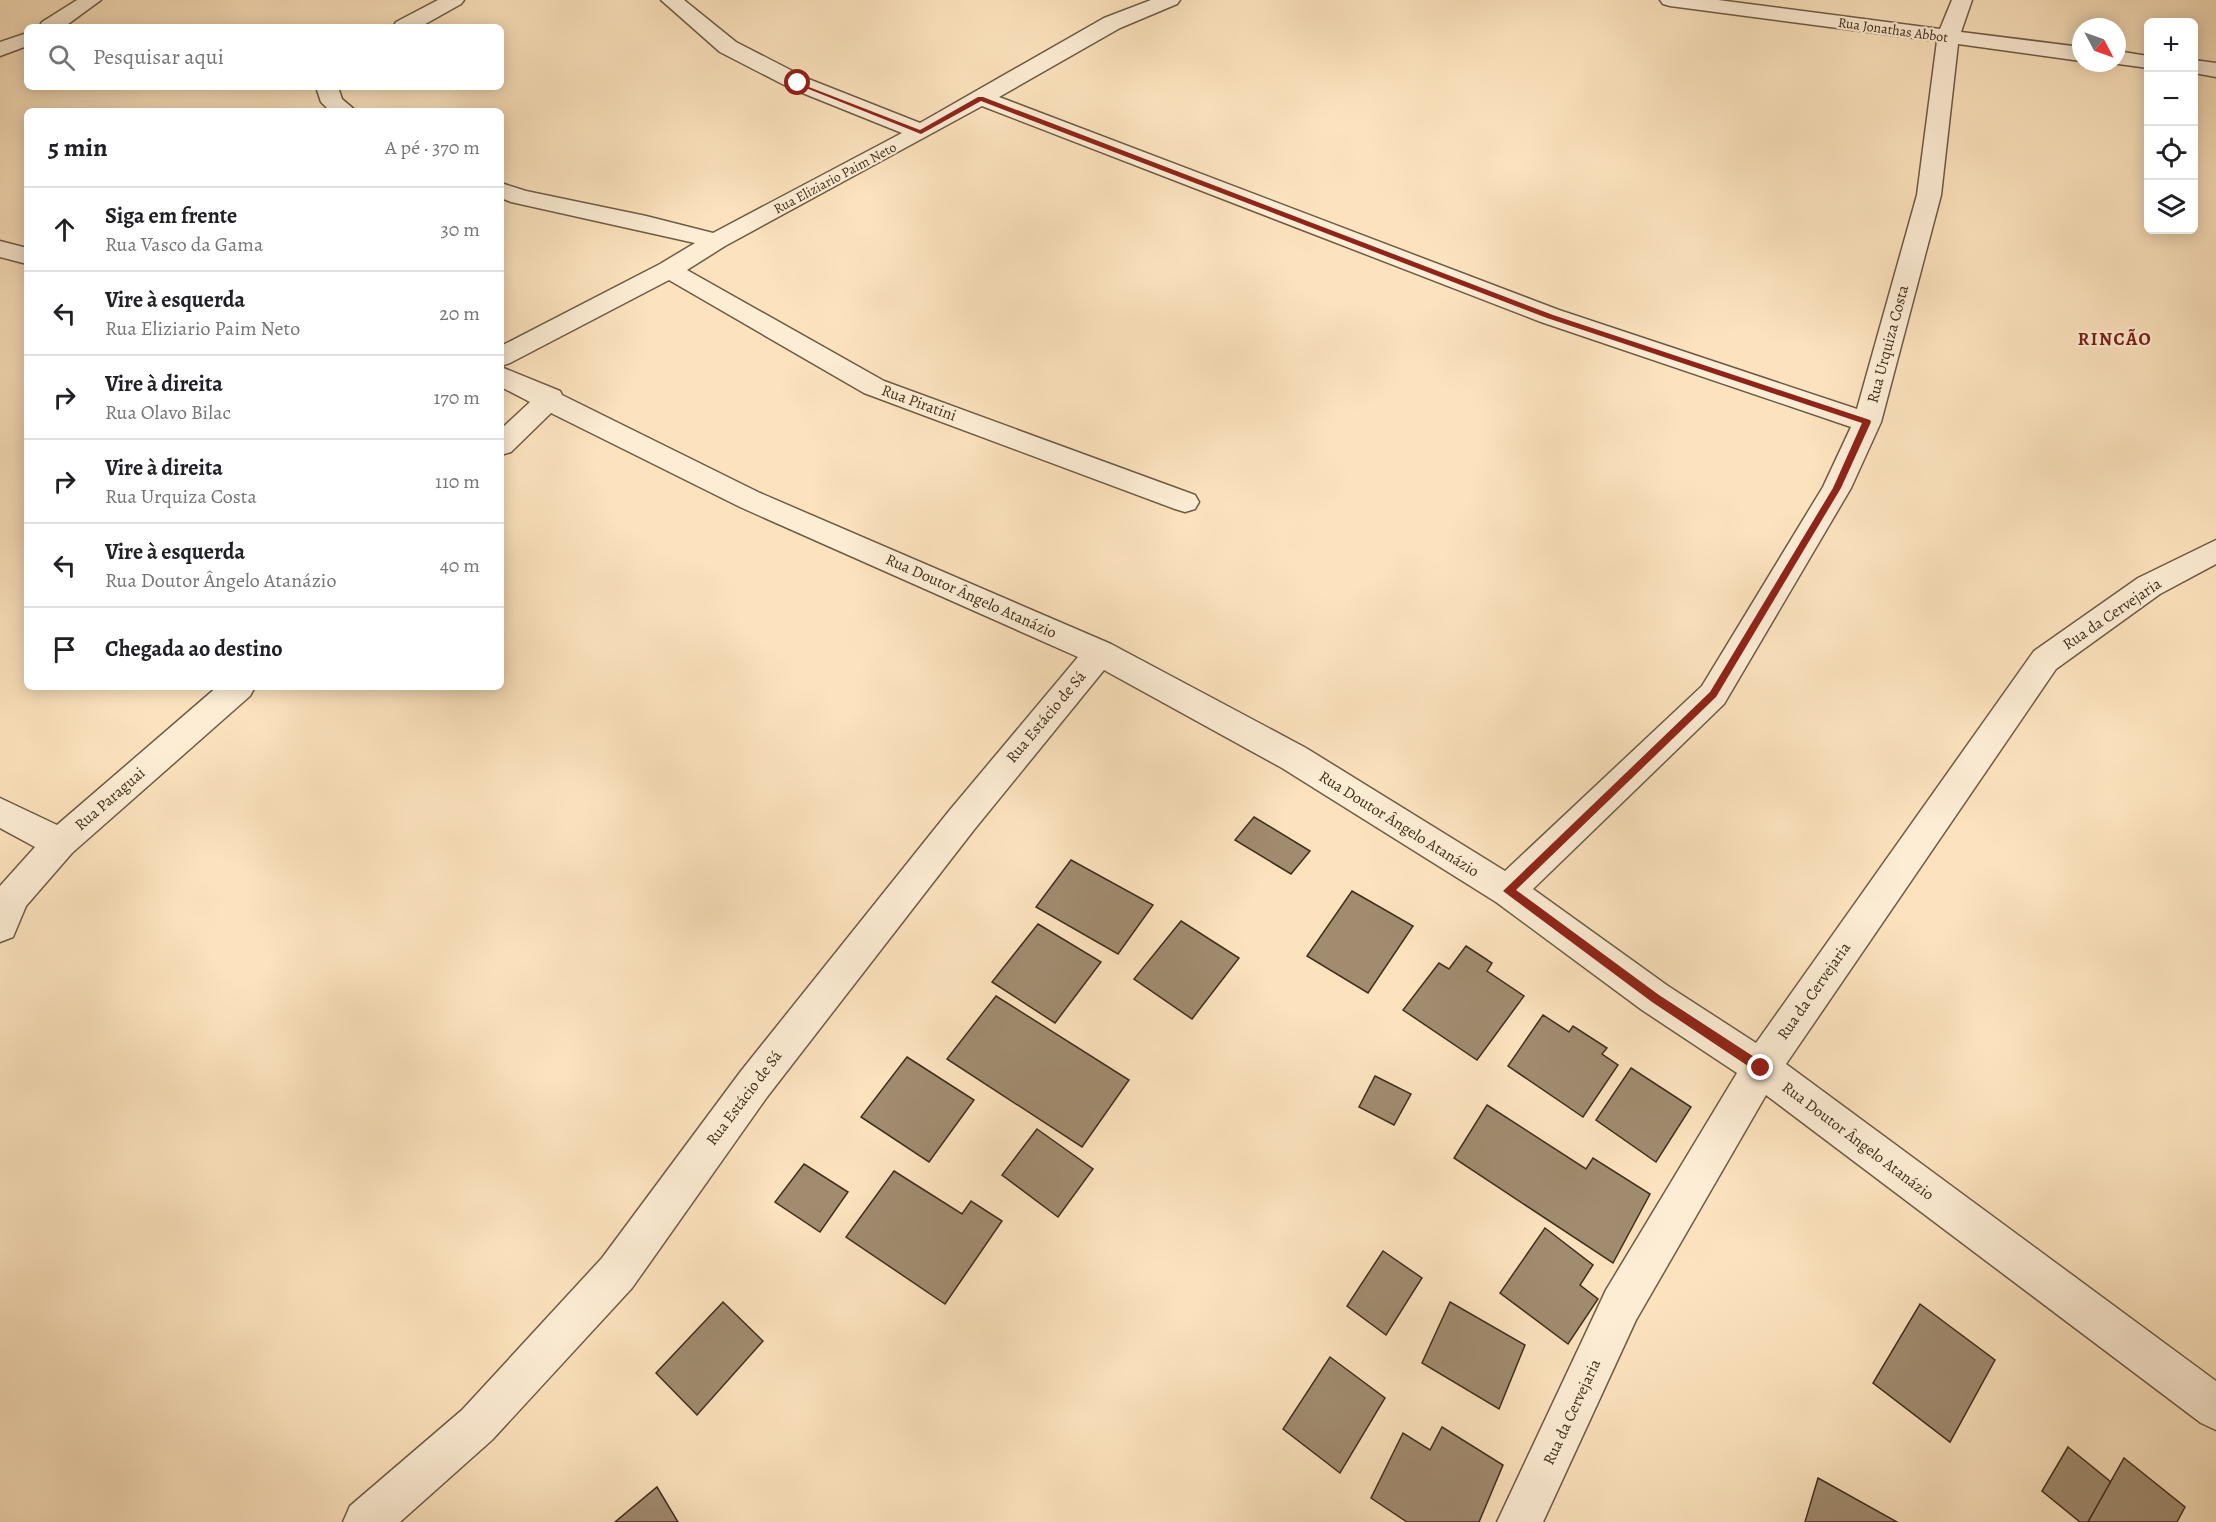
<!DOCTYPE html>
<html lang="pt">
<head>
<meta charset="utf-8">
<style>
  :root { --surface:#fff; --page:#f2f2f2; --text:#202124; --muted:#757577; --line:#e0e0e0 }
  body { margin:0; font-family:Alegreya,serif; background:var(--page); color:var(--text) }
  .controls { position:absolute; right:18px; top:18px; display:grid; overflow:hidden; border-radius:9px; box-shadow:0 3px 15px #0003 }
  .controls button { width:54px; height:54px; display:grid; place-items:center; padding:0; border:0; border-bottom:2px solid var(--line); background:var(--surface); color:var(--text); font:30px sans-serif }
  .compass { position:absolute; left:2072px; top:18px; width:54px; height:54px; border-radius:50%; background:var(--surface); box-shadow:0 3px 15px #0003; rotate:131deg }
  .stop { position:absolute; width:18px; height:18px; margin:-14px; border:4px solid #8f2418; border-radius:50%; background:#fff }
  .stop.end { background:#8f2418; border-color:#fff; box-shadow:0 2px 6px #0008 }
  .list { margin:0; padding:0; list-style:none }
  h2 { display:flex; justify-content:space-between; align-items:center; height:78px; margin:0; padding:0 24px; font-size:26px }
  h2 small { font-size:20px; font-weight:400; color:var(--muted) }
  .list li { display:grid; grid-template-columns:39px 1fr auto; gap:18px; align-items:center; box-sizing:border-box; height:84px; padding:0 24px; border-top:2px solid var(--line) }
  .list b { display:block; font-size:22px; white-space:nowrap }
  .list p { margin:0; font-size:20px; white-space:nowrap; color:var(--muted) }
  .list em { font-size:20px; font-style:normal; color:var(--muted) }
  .icon { flex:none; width:33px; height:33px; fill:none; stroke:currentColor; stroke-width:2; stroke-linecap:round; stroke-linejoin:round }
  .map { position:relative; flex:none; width:2216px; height:1522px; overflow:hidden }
  .search { position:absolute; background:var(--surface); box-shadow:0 3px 15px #0003; left:24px; top:24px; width:480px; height:66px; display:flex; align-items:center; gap:15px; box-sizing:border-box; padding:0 21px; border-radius:9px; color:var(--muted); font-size:22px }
  .panel { position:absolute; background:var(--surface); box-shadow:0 3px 15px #0003; left:24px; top:108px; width:480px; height:582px; border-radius:9px }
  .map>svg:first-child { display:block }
  .building { fill:#a18c70; stroke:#3f2e1c; stroke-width:1.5 }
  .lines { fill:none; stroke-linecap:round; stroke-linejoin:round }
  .minor-casing { stroke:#6e5b44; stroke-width:3 }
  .minor { fill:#fdedd5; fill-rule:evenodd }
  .route { fill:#8f2418 }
  .labels { text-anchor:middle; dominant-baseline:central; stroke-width:4.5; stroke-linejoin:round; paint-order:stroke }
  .far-street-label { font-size:14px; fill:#3f2e1c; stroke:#fdedd5 }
  .street-label { font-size:16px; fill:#3f2e1c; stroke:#fdedd5 }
  .far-district-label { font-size:18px; font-weight:bold; letter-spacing:1.5px; fill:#7a1f14; stroke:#fdedd5 }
</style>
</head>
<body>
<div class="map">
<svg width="2216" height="1522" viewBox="0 0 2216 1522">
  <rect width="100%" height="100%" fill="#fce3be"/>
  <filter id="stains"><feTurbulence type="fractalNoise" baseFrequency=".00333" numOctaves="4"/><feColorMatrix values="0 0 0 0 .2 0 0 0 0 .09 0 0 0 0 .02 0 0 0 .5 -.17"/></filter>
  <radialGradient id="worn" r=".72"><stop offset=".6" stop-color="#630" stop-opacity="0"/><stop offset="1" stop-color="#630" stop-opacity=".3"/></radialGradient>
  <g class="building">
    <polygon points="1254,817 1310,851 1291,874 1235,840"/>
    <polygon points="1071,860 1153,905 1118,954 1036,907"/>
    <polygon points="1352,891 1413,926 1368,993 1307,956"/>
    <polygon points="1181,921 1239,958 1192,1019 1134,979"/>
    <polygon points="1038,924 1101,962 1055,1023 992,982"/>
    <polygon points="1466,946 1492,963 1487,971 1524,996 1477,1060 1403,1010 1439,963 1449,969"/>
    <polygon points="996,996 1129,1080 1082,1147 947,1059"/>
    <polygon points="1543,1015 1569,1032 1573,1026 1607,1048 1602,1054 1618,1065 1583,1117 1508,1066"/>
    <polygon points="907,1057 974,1100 929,1162 861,1117"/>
    <polygon points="1631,1068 1691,1107 1656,1162 1596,1120"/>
    <polygon points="1375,1076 1411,1094 1394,1125 1359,1107"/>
    <polygon points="1487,1105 1586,1169 1593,1158 1650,1194 1613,1263 1454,1158"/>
    <polygon points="1037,1129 1093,1169 1058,1217 1002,1175"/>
    <polygon points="804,1164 848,1192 820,1232 775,1202"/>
    <polygon points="894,1171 962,1214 971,1201 1002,1221 945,1304 846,1237"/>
    <polygon points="1545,1228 1593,1265 1580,1285 1598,1299 1568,1344 1500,1293"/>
    <polygon points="1383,1251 1422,1278 1386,1335 1347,1306"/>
    <polygon points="723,1302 763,1341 697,1415 656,1373"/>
    <polygon points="1450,1302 1525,1345 1499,1409 1422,1363"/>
    <polygon points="1920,1304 1995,1360 1950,1442 1873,1383"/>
    <polygon points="1330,1357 1385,1398 1340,1473 1283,1429"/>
    <polygon points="1442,1427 1503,1465 1479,1522 1407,1522 1371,1498 1403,1433 1430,1450"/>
    <polygon points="2068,1447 2111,1482 2088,1522 2080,1522 2042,1491"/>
    <polygon points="2124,1458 2185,1507 2177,1522 2088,1522"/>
    <polygon points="1818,1478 1897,1522 1805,1522"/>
    <polygon points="657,1487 678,1522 615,1522"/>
  </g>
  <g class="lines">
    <g class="minor-casing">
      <g id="minor">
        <polygon points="77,0 101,0 64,27 39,27 42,22"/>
        <polygon points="438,0 464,0 461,4 420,27 393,27 396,22"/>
        <polygon points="661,0 684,0 736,42 806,78 920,123 1104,18 1151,0 1180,0 1177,4 1120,28 999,97 1559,310 1857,409 1917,195 1937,41 1670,6 1663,4 1660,0 1718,0 1940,29 1952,0 1972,0 1961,32 2081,47 2081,61 1958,44 1941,195 1881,422 1851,488 1724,704 1533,889 1668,986 1756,1043 2034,651 2138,578 2216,540 2216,564 2160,594 2056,669 1786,1064 2216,1381 2216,1430 2201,1423 1766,1095 1636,1320 1543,1522 1497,1522 1606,1290 1737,1073 1642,1010 1496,902 1282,768 1104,670 973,831 767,1097 632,1288 492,1440 400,1522 343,1522 350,1506 462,1410 602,1258 741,1071 949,811 1078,657 740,507 551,413 511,452 501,455 501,429 530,402 501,387 501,367 560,391 562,395 760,493 1111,644 1306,748 1505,871 1702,686 1823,487 1851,427 1541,322 982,106 725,246 687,270 884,381 1195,495 1199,502 1195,509 1185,512 1175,509 864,393 669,280 510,363 501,366 501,346 660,264 695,243 511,202 501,198 501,183 526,191 646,216 713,233 902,133 790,88 720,52"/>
        <polygon points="27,33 27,46 0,56 0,42"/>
        <polygon points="2117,51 2148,56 2148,68 2111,63 2117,63"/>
        <polygon points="2194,60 2216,63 2216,77 2194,73"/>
        <polygon points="316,87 338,87 342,99 356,111 330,111 321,102"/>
        <polygon points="0,241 27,248 27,264 0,257"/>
        <polygon points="217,687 255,687 250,696 72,853 26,906 13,937 0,942 0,886 35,847 0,828 0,798 57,825"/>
      </g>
    </g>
    <use href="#minor" class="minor"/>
  </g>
  <polygon class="route" points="796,82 920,130 978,97 983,97 1553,315 1870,420 1871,422 1841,488 1716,697 1516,890 1659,995 1765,1064 1765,1072 1757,1072 1652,1002 1503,891 1710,692 1833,488 1862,423 1547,318 981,101 921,134 796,84"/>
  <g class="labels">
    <g class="far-street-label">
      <text transform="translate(1893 30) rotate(8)">Rua Jonathas Abbot</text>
      <text transform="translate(835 178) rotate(-28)">Rua Eliziario Paim Neto</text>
    </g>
    <g class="street-label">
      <text transform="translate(1888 344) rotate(-75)">Rua Urquiza Costa</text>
      <text transform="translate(919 403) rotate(20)">Rua Piratini</text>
      <text transform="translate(971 596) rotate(24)">Rua Doutor Ângelo Atanázio</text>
      <text transform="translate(2112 614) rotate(-34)">Rua da Cervejaria</text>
      <text transform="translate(1046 717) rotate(-50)">Rua Estácio de Sá</text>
      <text transform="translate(110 799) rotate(-41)">Rua Paraguai</text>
      <text transform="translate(1399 824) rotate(32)">Rua Doutor Ângelo Atanázio</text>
      <text transform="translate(1814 991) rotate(-55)">Rua da Cervejaria</text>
      <text transform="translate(744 1098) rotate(-53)">Rua Estácio de Sá</text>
      <text transform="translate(1858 1141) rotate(37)">Rua Doutor Ângelo Atanázio</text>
      <text transform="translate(1572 1412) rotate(-65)">Rua da Cervejaria</text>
    </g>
    <g class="far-district-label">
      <text x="2115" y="339">RINCÃO</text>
    </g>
  </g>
  <rect width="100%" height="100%" filter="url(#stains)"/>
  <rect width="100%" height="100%" fill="url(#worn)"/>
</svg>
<div class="controls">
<button>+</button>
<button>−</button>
<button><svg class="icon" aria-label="locate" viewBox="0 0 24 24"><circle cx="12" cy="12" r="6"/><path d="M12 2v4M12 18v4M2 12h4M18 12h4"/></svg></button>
<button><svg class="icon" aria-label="layers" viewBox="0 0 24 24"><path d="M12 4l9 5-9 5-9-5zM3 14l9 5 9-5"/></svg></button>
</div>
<svg class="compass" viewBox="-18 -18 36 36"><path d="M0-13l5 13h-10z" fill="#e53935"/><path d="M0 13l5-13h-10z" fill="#757577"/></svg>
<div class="stop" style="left:798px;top:83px"></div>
<div class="stop end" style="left:1761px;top:1068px"></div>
<div class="search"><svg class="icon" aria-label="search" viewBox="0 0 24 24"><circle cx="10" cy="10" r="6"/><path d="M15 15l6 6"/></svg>Pesquisar aqui</div>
<section class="panel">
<h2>5 min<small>A pé · 370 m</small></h2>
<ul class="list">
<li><svg class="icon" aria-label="ahead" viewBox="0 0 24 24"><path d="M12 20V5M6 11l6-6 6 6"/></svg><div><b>Siga em frente</b><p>Rua Vasco da Gama</p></div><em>30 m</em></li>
<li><svg class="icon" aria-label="left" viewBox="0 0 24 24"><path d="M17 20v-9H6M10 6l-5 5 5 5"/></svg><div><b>Vire à esquerda</b><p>Rua Eliziario Paim Neto</p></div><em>20 m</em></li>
<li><svg class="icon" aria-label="right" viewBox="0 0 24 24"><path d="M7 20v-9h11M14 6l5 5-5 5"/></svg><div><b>Vire à direita</b><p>Rua Olavo Bilac</p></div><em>170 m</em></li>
<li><svg class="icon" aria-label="right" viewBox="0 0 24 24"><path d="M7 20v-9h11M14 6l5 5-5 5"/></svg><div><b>Vire à direita</b><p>Rua Urquiza Costa</p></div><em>110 m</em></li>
<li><svg class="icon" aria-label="left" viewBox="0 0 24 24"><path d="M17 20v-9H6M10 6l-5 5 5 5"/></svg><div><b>Vire à esquerda</b><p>Rua Doutor Ângelo Atanázio</p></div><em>40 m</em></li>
<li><svg class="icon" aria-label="arrive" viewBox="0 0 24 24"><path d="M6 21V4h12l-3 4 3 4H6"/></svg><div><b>Chegada ao destino</b></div></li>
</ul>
</section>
</div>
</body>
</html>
